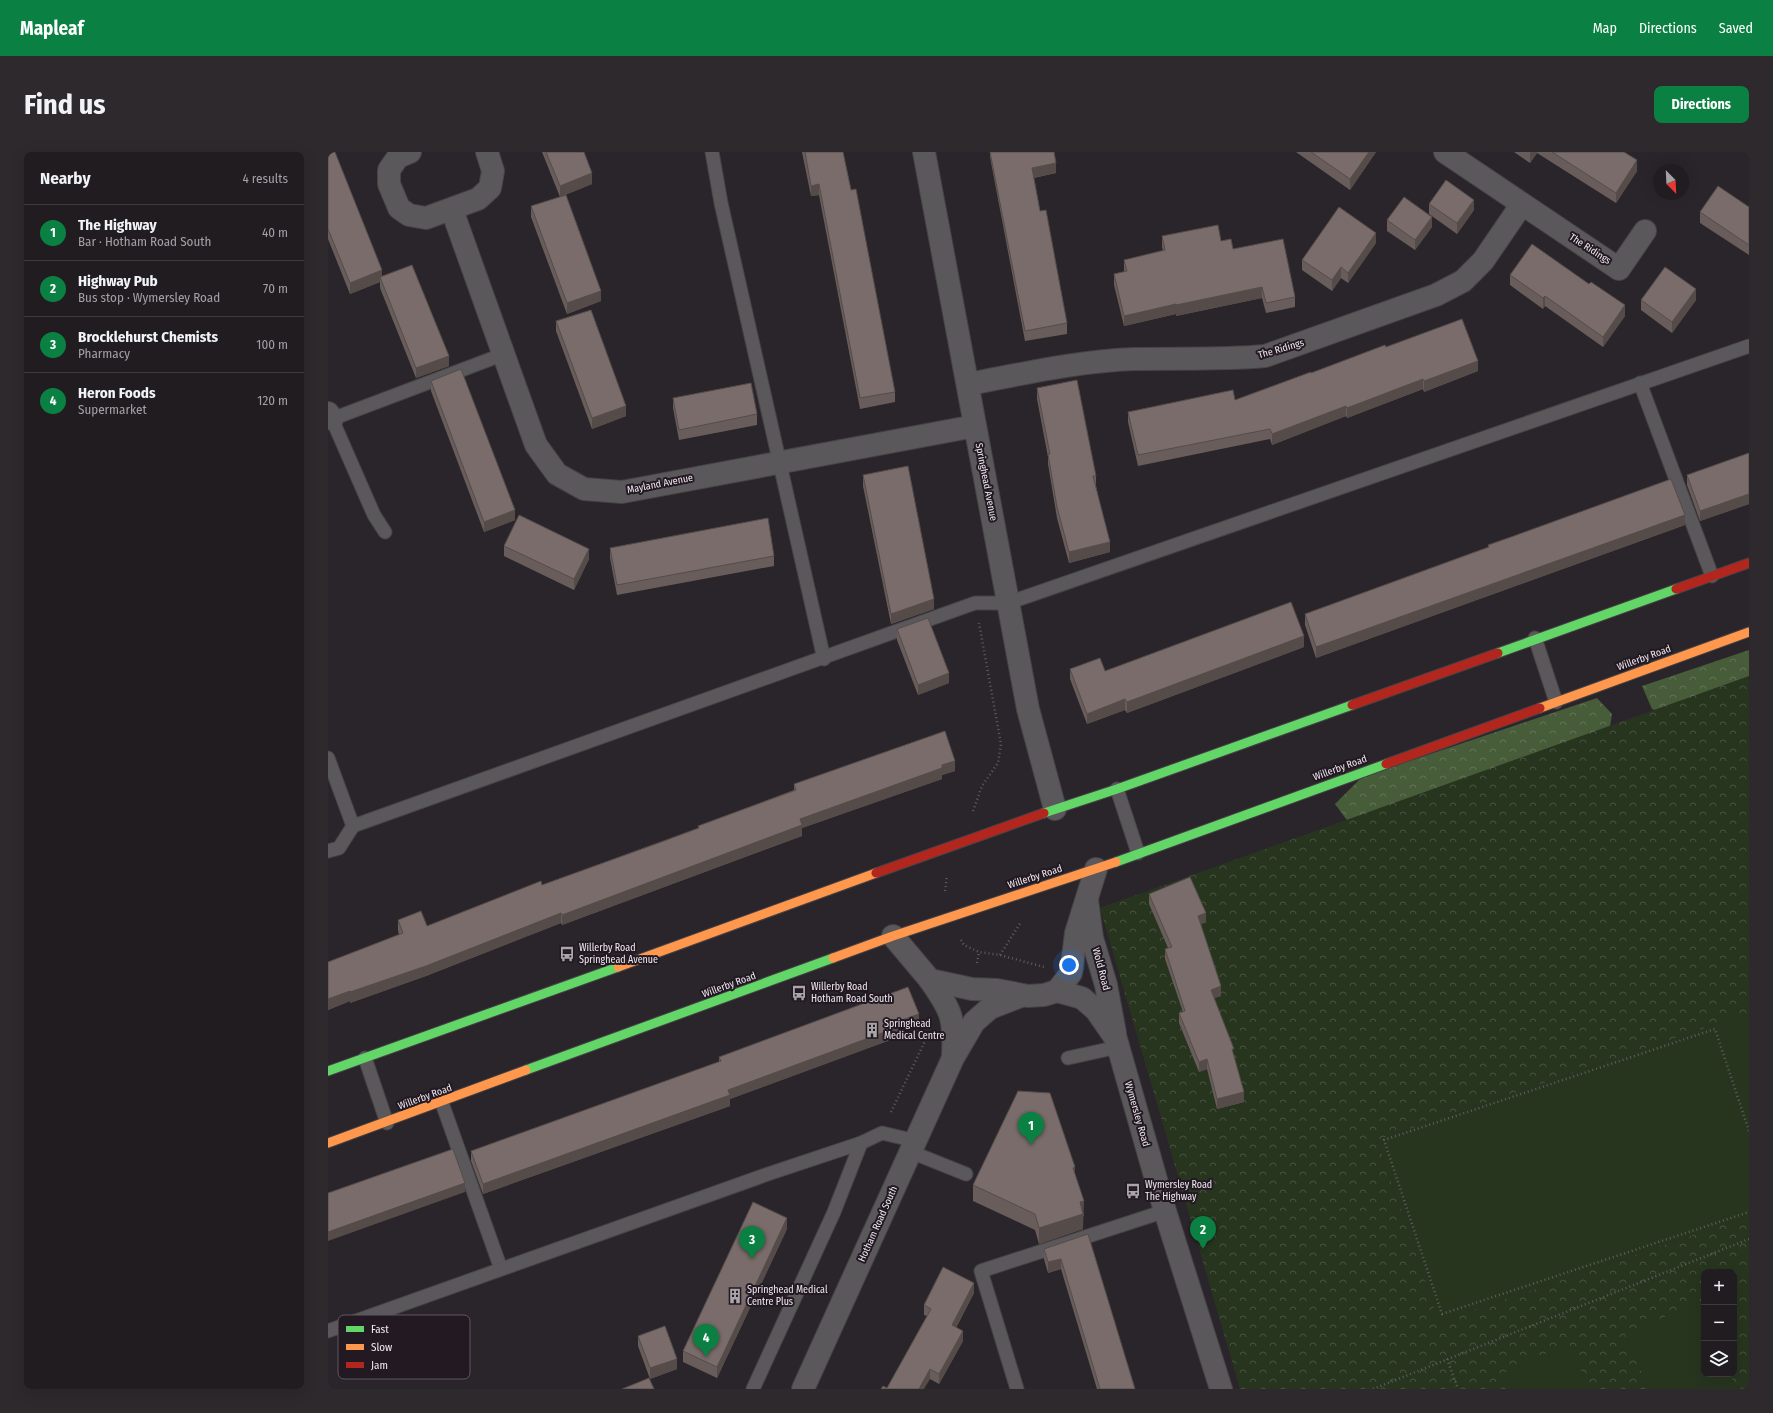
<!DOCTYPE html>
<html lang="en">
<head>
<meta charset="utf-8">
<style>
  :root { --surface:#201c20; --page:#2d292d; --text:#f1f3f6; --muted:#a2a1a5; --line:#3d3a3e; --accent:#0b8043 }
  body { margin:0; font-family:"Fira Sans Condensed",sans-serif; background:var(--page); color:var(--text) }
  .controls { position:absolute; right:12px; bottom:12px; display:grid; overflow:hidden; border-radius:8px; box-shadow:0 4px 16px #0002 }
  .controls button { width:36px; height:36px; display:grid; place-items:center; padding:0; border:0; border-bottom:1px solid var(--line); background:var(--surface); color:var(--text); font:20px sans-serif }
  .compass { position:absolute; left:1325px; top:12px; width:36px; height:36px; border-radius:50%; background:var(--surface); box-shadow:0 4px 16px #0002; rotate:156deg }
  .you { position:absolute; left:741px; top:813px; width:14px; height:14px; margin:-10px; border:3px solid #fff; border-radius:50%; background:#1a73e8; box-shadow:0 0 0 6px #1a73e833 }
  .badge { display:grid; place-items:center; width:26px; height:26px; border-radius:50%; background:var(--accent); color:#fff; font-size:13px; font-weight:700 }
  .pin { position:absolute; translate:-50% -33px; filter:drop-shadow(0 1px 2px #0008) }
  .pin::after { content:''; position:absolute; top:21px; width:14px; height:12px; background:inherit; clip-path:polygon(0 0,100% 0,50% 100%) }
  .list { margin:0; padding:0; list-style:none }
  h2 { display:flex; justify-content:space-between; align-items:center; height:52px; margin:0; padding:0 16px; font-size:17px }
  h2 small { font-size:13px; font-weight:400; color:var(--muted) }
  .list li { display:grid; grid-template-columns:26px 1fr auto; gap:12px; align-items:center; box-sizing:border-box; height:56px; padding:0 16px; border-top:1px solid var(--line) }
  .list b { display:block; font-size:15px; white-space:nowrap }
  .list p { margin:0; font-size:13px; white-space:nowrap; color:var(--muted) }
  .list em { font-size:13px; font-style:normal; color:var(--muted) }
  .icon { flex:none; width:22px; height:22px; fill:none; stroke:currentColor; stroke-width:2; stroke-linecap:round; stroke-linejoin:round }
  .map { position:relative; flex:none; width:1421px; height:1237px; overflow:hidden; border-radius:8px }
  header { display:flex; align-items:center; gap:24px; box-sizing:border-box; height:56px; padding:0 20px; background:var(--accent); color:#fff }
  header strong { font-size:19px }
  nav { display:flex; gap:22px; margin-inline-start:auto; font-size:14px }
  .intro { display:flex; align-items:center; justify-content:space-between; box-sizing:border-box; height:96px; padding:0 24px }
  h1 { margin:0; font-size:28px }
  .button { padding:10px 18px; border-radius:8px; background:var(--accent); color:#fff; font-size:14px; font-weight:700 }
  main { display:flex; gap:24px; padding:0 24px }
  aside { flex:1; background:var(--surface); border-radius:8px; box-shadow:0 4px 16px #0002 }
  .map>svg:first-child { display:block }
  .forest { fill:url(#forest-crowns) }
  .park { fill:url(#park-crowns); fill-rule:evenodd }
  .pitch { fill:#27351f }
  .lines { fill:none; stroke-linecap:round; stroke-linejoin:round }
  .lane-casing { stroke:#464346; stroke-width:15 }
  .street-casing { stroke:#464346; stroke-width:24 }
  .fast-casing { stroke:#464346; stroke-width:11 }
  .slow-casing { stroke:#464346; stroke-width:11 }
  .jam-casing { stroke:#464346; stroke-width:11 }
  .path { stroke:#605c60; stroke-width:2.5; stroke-dasharray:1 3; stroke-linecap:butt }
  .lane { stroke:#5b585b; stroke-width:13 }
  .street { stroke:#5b585b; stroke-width:22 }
  .fast { stroke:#63d668; stroke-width:9 }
  .slow { stroke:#ff974d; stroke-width:9 }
  .jam { stroke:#b3261e; stroke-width:9 }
  .wall { fill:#685d5b }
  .shaded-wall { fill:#554c4a }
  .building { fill:#796c6a; stroke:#554c4a }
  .labels { text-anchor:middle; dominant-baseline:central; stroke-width:4; stroke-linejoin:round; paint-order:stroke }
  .street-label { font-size:10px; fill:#f0e9f0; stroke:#221922 }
  .poi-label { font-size:10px; fill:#f0e9f0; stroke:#221922; text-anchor:start }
  .key { fill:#221922; stroke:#605760; stroke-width:1 }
  .key-label { font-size:11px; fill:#f0e9f0 }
</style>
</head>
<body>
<header>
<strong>Mapleaf</strong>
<nav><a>Map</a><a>Directions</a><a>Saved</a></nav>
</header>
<div class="intro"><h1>Find us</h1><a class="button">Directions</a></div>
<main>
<aside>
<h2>Nearby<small>4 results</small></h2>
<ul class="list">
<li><span class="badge">1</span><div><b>The Highway</b><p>Bar · Hotham Road South</p></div><em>40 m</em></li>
<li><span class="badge">2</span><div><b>Highway Pub</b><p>Bus stop · Wymersley Road</p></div><em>70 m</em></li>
<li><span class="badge">3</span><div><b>Brocklehurst Chemists</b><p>Pharmacy</p></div><em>100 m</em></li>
<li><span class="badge">4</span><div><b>Heron Foods</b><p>Supermarket</p></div><em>120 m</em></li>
</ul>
</aside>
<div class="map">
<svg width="1421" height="1237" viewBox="0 0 1421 1237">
  <defs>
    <pattern id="forest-crowns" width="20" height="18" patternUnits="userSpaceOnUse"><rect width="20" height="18" fill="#475c39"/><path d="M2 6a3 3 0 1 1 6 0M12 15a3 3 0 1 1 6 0" fill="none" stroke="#627356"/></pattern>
    <pattern id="park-crowns" width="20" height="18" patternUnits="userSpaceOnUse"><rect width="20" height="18" fill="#27351f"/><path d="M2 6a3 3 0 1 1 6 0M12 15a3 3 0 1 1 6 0" fill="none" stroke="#475240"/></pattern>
  </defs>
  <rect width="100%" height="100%" fill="#2a252a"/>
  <g class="forest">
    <polygon points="1421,498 1421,535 1348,565 1324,557 1314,534"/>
    <polygon points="1269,546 1284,562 1282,575 1030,683 1007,652 1034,625"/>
  </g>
  <path class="park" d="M1421,524V1237H912L772,756ZM1376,1120H1406V1222H1376Z"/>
  <g class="pitch">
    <polygon points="1421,861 1421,1064 1111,1170 1049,988"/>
    <polygon points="1371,1150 1376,1162 1376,1222 1402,1222 1408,1237 1321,1237 1297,1182"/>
    <polygon points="1241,1192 1261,1237 1183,1237 1176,1221"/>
  </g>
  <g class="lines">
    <g class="lane-casing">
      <g id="lane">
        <polyline points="384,0 393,51 496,507"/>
        <polyline points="1312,231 1384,424"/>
        <polyline points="57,380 46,363 4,267 176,202"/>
        <polyline points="1207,486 1228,550"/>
        <polyline points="0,606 25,674"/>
        <polyline points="789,637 810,701"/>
        <polyline points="0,699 11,696 25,674 647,451 680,451 1421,194"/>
        <polyline points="37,906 59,971"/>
        <polyline points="740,906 790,895"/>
        <polyline points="114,951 173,1117"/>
        <polyline points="583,1000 638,1022"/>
        <polyline points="0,1179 440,1022 533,991"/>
        <polyline points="425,1237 506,1060 533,991 554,981 588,989"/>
        <polyline points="689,1237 653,1119 837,1059"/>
      </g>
    </g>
    <g class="street-casing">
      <g id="street">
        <polyline points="82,0 70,5 61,18 61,32 71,56 81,63 98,66 150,47 162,36 165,19 159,0"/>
        <polyline points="596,0 700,557 727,657"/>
        <polyline points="1117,0 1291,117 1317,79"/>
        <polyline points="124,58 208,293 229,322 256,337 294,340 647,274"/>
        <path d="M640,232C695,222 750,209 806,207C850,206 893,208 937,204L1108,143L1135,129L1155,109L1194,52"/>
        <polyline points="0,261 4,267"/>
        <polyline points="759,748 764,786 778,833 787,881"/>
        <polyline points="565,784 602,828 644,837 669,838 700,844 716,843 729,839"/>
        <path d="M602,828C623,858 627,866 625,903"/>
        <polyline points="729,839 754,846 768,858 788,887 837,1059 893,1237"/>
        <polyline points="729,839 743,821 748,781 768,717"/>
        <polyline points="475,1237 625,906 646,870 662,856 693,844"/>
      </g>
    </g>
    <g class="fast-casing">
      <g id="fast">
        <polyline points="1170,501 1348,437"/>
        <polyline points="716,661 789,637 1024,553"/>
        <polyline points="788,710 1058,612"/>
        <polyline points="198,918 505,806"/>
        <polyline points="0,919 290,815"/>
      </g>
    </g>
    <g class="slow-casing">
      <g id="slow">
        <polyline points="1212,556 1421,480"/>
        <polyline points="505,806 565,784 788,710"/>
        <polyline points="290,815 548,721"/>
        <polyline points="0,991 198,918"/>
      </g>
    </g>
    <g class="jam-casing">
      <g id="jam">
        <polyline points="1348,437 1421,411"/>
        <polyline points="1024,553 1170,501"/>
        <polyline points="1058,612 1212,556"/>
        <polyline points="548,721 716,661"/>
      </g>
    </g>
    <g class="path">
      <polyline points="645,659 654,634 670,611 673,592 651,471"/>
      <polyline points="617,739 619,724"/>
      <polyline points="633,788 636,793 651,800 672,803 716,815"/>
      <polyline points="672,803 693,770"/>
      <polyline points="649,811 651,800"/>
      <polyline points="563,960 598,887"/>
      <polyline points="1421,979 1387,877 1056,988 1114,1162 1421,1060"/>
      <polyline points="1119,1207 1130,1237"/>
      <polyline points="1045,1237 1421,1087"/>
    </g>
    <use href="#lane" class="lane"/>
    <use href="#street" class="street"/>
    <use href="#fast" class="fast"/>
    <use href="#slow" class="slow"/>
    <use href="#jam" class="jam"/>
  </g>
  <g class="wall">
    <polygon points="0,0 54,124 121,214 88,226 52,136 52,130 22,142 0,87"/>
    <polygon points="214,0 256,0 264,32 232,45"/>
    <polygon points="474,0 515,0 567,240 567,250 532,257 491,43 483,44"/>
    <polygon points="662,0 726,0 728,21 706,26 712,59 739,171 739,182 697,189 662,5"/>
    <polygon points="968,0 1048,0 1022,38"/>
    <polygon points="1186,0 1296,0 1309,19 1288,51 1209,1 1202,11"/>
    <polygon points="1101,52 1146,58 1129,82 1101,62"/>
    <polygon points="203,54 273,149 239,162 203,65"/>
    <polygon points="1421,55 1421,103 1372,71 1372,60"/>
    <polygon points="1059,68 1104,75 1087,98 1059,79"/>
    <polygon points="834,84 893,89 905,97 967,145 967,155 938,161 934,146 848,164 848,162 796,174 786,133 786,122 796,120 796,108 835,99 834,95"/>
    <polygon points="1048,91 1020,131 1013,126 1004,139 974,118 974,108"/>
    <polygon points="1182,123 1297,164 1275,195 1217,154 1215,157 1182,133"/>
    <polygon points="1313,148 1368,148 1344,181 1313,158"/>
    <polygon points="228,169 298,264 264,277 228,179"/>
    <polygon points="1058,195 1150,219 1096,240 1095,237 1019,266 1018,264 944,293 942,287 810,314 800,270 800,260 907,248 983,221"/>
    <polygon points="103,229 187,368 156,380 103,239"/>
    <polygon points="709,236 768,324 768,334 782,400 741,411 729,366 720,312 720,305 709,247"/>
    <polygon points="345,246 429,262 429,273 351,288 345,256"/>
    <polygon points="1421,301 1421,352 1372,369 1359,333 1359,323"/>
    <polygon points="535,323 606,457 563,472 535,334"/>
    <polygon points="1357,373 988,506 977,473 977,462 1160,395 1160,393"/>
    <polygon points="176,394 261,407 246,438 176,404"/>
    <polygon points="282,396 446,404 446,414 289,443 282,406"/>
    <polygon points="569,477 621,531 590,543 569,488"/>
    <polygon points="976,495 799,561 797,558 759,572 742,527 742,517 777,519"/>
    <polygon points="627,619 614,623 614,627 474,676 474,684 234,773 233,771 98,824 22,851 22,849 0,858 0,810 71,783 70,778 70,768 99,774 214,733 370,676 370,674 466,638 466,632"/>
    <polygon points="821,742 878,770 872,772 893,844 886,846 906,904 916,950 889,957 879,917 871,920 851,871 851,861 855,860 837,807 837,797 840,796 821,752"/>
    <polygon points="591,873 565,882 565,887 402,947 402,954 155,1042 143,1009 143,999 391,910 391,905"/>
    <polygon points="747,1024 756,1064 755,1064 755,1077 711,1092 707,1078 645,1049 645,1033"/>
    <polygon points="459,1077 389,1226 355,1210 355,1199"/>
    <polygon points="760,1082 807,1237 769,1237 733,1117 720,1121 716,1107 716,1097"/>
    <polygon points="646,1141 628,1176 635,1189 611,1232 602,1227 559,1236 599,1164 596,1163 596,1153"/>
    <polygon points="310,1184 349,1217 322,1227 310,1194"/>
  </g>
  <g class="shaded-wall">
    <polygon points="1041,0 1048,0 1022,38 1022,27"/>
    <polygon points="1203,0 1209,0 1209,1 1202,11 1202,1"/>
    <polygon points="1309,8 1309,19 1288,51 1288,41"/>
    <polygon points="728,11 728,21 704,26 704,16"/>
    <polygon points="264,21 264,32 232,45 232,34"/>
    <polygon points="491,32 491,43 483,44 483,34"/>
    <polygon points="1146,48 1146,58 1129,82 1129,71"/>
    <polygon points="1104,65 1104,75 1087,98 1087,88"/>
    <polygon points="1048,81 1048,91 1020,131 1020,121"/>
    <polygon points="1013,115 1013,126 1004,139 1004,128"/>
    <polygon points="54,118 54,129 52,125 52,130 22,142 22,131"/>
    <polygon points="934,135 934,146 848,164 848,153"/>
    <polygon points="1368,137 1368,148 1344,181 1344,170"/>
    <polygon points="273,139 273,149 239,162 239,151"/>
    <polygon points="1217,144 1217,154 1215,157 1215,146"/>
    <polygon points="848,152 848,162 796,174 796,164"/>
    <polygon points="1297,153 1297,164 1275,195 1275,185"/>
    <polygon points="121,204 121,214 88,226 88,216"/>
    <polygon points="1150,209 1150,219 1096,240 1096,229"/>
    <polygon points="1095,227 1095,237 1019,266 1019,256"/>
    <polygon points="298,254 298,264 264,277 264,266"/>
    <polygon points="1018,254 1018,264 944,293 944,282"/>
    <polygon points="1421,342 1421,352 1372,369 1372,359"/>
    <polygon points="187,358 187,368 156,380 156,370"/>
    <polygon points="1357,363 1357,373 988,506 988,495"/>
    <polygon points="782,390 782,400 741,411 741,400"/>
    <polygon points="261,397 261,407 246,438 246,427"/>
    <polygon points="606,447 606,457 563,472 563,462"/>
    <polygon points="976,484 976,495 799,561 799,550"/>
    <polygon points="621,521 621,531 590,543 590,533"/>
    <polygon points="797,547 797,558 759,572 759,562"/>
    <polygon points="627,609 627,619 614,623 614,627 474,676 474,684 234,773 234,763 472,667 614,613"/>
    <polygon points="233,761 233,771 98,824 22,851 22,840"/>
    <polygon points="878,761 878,770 870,774 870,764"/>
    <polygon points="893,834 893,844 883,847 883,838"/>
    <polygon points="22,839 22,849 0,858 0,847"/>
    <polygon points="591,862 591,873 565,882 565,887 402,947 402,954 155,1042 155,1032 400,938 563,872"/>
    <polygon points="879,907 879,917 871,920 871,910"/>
    <polygon points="916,940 916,950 889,957 889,947"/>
    <polygon points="747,1015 747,1030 745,1016"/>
    <polygon points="137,1031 137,1040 0,1089 0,1080"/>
    <polygon points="756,1049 755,1077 711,1092 711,1076 752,1050"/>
    <polygon points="459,1066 459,1077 389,1226 389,1215"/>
    <polygon points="733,1107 733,1117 720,1121 720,1110"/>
    <polygon points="646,1131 646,1141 624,1183 624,1173"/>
    <polygon points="635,1179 635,1189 611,1232 611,1222"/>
    <polygon points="349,1207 349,1217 322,1227 322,1216"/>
    <polygon points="602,1217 602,1227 596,1237 591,1237"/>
  </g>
  <g class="building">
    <polygon points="0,0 7,0 54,118 22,131 0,77"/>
    <polygon points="218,0 256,0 264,21 232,34"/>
    <polygon points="477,0 515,0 523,38 528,37 567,240 532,246 491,32 483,34"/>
    <polygon points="662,0 726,0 728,11 704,16 712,59 718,58 739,171 697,179"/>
    <polygon points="983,0 1041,0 1022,27"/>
    <polygon points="1224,0 1296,0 1309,8 1288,41"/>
    <polygon points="1118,28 1146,48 1129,71 1101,52"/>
    <polygon points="1390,34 1421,55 1421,93 1372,60"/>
    <polygon points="238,43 273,139 239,151 203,54"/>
    <polygon points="1076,45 1104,65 1087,88 1059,68"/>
    <polygon points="1011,55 1048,81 1020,121 1013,115 1004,128 974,108"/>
    <polygon points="890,73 893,89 903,87 905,97 955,87 967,145 938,151 934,135 848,153 848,152 796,164 786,122 799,119 796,108 837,98 834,84"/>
    <polygon points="1204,92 1261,132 1263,130 1297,153 1275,185 1217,144 1215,146 1182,123"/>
    <polygon points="84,113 121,204 88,216 52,125"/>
    <polygon points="1337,115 1368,137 1344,170 1313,148"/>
    <polygon points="263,158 298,254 264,266 228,169"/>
    <polygon points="1134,167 1150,209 1096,229 1095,227 1019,256 1018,254 944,282 942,277 810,303 800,260 905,238 907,248 983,220 983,221 1057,193 1058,195"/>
    <polygon points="133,217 187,358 156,370 103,229"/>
    <polygon points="749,228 768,324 765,324 782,390 741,400 729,355 720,302 722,302 709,236"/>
    <polygon points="423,231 429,262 351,278 345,246"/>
    <polygon points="1421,301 1421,342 1372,359 1359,323"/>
    <polygon points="580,314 606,447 563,462 535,323"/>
    <polygon points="1343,327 1357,363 988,495 977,462 1161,395 1160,393 1183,385"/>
    <polygon points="191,363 261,397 246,427 176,394"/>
    <polygon points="440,366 446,404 289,433 282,396"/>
    <polygon points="963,450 976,484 799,550 797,547 759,562 742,517 772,506 777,519"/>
    <polygon points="600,466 621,521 590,533 569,477"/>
    <polygon points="617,579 627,609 614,613 614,616 472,667 474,673 234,763 233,761 98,814 22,840 22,839 0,847 0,810 75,781 70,768 93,759 99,774 213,729 214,733 336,689 371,676 370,674 468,638 466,632"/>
    <polygon points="862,725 878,761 870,764 893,834 883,838 906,897 904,897 916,940 889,947 879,907 871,910 851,861 857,859 837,797 844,795 821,742"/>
    <polygon points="580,835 591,862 563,872 565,877 400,938 402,943 155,1032 143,999 393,909 391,905"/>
    <polygon points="690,939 722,941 747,1015 745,1016 756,1049 752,1050 755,1062 711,1076 707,1062 645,1033"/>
    <polygon points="125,997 137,1031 0,1080 0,1041"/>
    <polygon points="425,1050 459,1066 389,1215 355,1199"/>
    <polygon points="760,1082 807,1237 772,1237 733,1107 720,1110 716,1097"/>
    <polygon points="615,1115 646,1131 624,1173 635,1179 611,1222 602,1217 591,1237 553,1237 555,1234 559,1236 603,1157 596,1153"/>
    <polygon points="337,1174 349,1207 322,1216 310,1184"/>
    <polygon points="321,1226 326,1237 294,1237"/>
  </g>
  <defs>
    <g id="bus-bare" transform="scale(1.2)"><path d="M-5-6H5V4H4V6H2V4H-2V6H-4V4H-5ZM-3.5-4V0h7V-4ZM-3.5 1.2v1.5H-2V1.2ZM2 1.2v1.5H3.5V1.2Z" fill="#aba4ab" stroke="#221922" stroke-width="2.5" paint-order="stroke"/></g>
    <g id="building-bare" transform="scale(1.2)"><path d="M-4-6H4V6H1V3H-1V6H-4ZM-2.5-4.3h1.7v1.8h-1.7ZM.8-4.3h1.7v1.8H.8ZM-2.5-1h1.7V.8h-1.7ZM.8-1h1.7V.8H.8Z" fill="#aba4ab" stroke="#221922" stroke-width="2.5" paint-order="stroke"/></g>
  </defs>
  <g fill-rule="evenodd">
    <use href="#bus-bare" x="239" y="802"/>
    <use href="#bus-bare" x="471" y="841"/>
    <use href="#building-bare" x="544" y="878"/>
    <use href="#bus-bare" x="805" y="1039"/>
    <use href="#building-bare" x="407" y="1144"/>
  </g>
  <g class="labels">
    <g class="street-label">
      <text transform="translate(1262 97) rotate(33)">The Ridings</text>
      <text transform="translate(953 197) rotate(-16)">The Ridings</text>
      <text transform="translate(658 330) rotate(79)">Springhead Avenue</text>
      <text transform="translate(332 332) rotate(-11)">Mayland Avenue</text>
      <text transform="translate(1316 506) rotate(-20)">Willerby Road</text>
      <text transform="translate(1012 616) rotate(-20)">Willerby Road</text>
      <text transform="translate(707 725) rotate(-18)">Willerby Road</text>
      <text transform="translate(773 817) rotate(75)">Wold Road</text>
      <text transform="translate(401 833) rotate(-20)">Willerby Road</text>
      <text transform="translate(97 945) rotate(-20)">Willerby Road</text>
      <text transform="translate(809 962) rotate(74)">Wymersley Road</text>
      <text transform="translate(550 1072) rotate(-66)">Hotham Road South</text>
    </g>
    <g class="poi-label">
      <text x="251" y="796">Willerby Road<tspan x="251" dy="12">Springhead Avenue</tspan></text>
      <text x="483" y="835">Willerby Road<tspan x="483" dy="12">Hotham Road South</tspan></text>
      <text x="556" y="872">Springhead<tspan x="556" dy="12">Medical Centre</tspan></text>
      <text x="817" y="1033">Wymersley Road<tspan x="817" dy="12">The Highway</tspan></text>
      <text x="419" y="1138">Springhead Medical<tspan x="419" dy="12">Centre Plus</tspan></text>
    </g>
  </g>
  <rect x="10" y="1163" width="132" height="64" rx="6" class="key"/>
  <rect x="18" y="1174" width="18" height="6" fill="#63d668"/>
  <rect x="18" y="1192" width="18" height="6" fill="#ff974d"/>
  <rect x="18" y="1210" width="18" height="6" fill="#b3261e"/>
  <g class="key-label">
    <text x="43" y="1181">Fast</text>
    <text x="43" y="1199">Slow</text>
    <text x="43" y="1217">Jam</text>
  </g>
</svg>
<div class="controls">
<button>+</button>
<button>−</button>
<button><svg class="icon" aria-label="layers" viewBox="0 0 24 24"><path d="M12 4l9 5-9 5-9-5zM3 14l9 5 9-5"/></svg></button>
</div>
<svg class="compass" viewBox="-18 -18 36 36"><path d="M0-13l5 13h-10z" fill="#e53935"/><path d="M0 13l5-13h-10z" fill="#a2a1a5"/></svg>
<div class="you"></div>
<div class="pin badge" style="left:703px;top:993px">1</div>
<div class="pin badge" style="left:875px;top:1097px">2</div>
<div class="pin badge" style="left:424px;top:1107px">3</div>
<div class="pin badge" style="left:378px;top:1205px">4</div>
</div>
</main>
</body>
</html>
